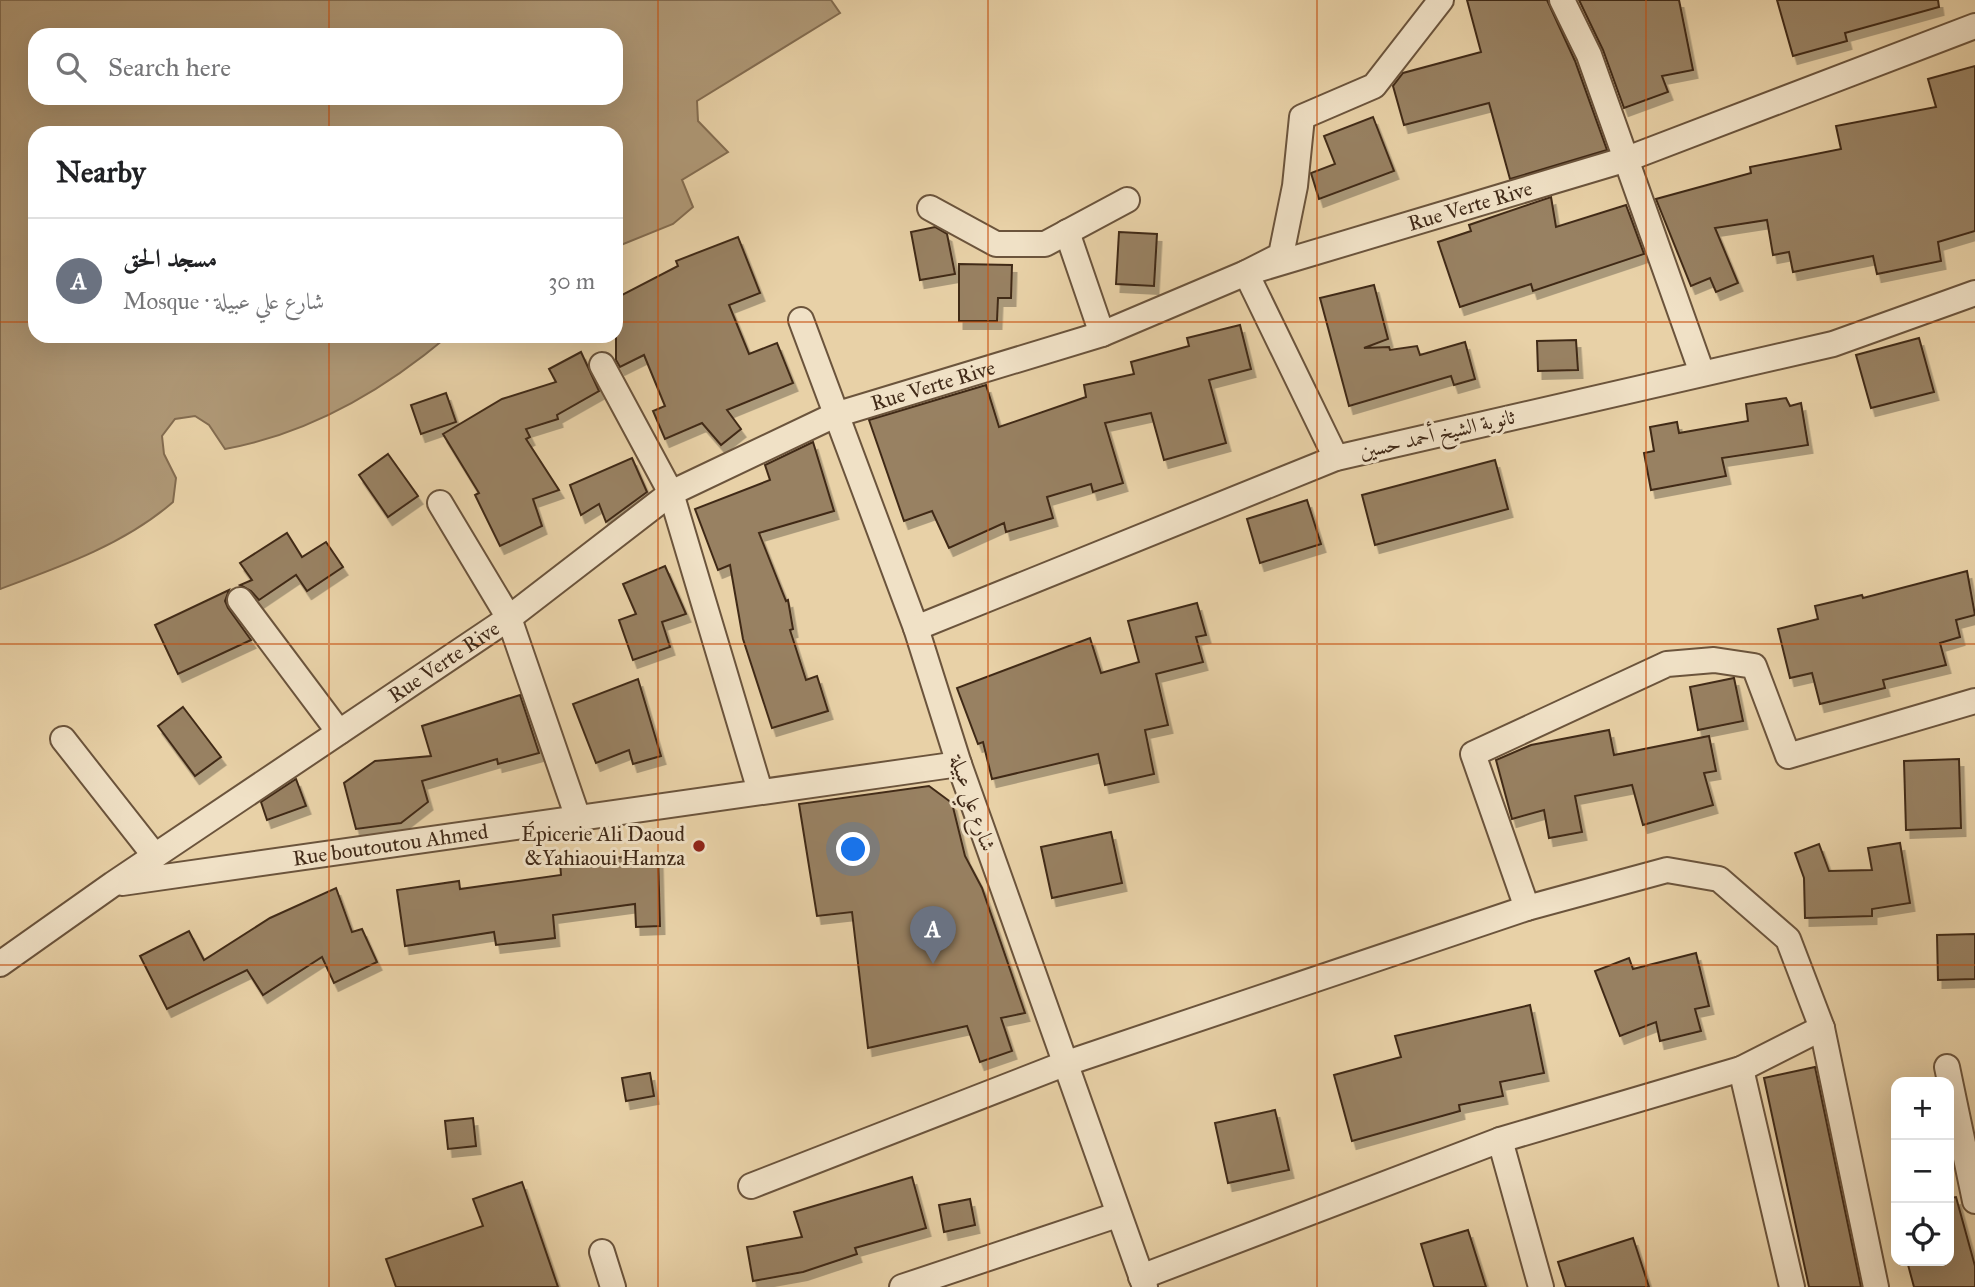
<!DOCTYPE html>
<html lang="en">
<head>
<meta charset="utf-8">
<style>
  :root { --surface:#fff; --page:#f2f2f2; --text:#202124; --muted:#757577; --line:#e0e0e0; --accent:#111827 }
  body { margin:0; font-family:"IM FELL Great Primer",Amiri,serif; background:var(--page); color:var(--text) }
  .controls { position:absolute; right:21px; bottom:21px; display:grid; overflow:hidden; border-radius:14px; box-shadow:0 7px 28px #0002 }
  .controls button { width:63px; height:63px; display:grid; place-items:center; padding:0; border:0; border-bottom:2px solid var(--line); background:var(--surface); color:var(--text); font:35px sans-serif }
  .you { position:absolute; left:854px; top:850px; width:24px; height:24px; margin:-18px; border:5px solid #fff; border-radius:50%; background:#1a73e8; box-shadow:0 0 0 10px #1a73e833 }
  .badge { display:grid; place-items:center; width:46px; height:46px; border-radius:50%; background:var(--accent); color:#fff; font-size:23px; font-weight:700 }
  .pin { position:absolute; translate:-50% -58px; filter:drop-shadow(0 2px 4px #0008) }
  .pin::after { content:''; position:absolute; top:37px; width:24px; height:21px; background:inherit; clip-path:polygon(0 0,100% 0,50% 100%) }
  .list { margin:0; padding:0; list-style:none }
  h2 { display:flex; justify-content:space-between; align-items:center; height:91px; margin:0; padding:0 28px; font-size:30px }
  h2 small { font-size:23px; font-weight:400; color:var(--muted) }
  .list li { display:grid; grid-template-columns:46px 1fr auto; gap:21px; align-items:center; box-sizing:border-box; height:126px; padding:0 28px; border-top:2px solid var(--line) }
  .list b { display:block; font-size:26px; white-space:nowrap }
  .list p { margin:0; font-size:23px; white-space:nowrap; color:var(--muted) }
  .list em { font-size:23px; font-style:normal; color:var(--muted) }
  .icon { flex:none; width:38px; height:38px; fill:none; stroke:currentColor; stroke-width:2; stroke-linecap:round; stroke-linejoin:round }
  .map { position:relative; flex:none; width:1975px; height:1287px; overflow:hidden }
  .search { position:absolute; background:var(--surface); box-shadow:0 7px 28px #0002; left:28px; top:28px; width:595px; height:77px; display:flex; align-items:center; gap:18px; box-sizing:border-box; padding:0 24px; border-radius:21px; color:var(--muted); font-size:26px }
  .panel { position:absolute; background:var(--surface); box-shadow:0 7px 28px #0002; left:28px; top:126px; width:595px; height:217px; border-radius:21px }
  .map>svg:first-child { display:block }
  .water { fill:#af9876; stroke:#836c50; stroke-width:2; fill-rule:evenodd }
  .building { fill:#988162; stroke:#412a18; stroke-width:2; filter:url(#shadow) }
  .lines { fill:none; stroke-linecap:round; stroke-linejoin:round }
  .street-casing { stroke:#6b543c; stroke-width:28 }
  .street { stroke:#f0e1c6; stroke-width:24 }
  .grid { fill:none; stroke:#c7500e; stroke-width:2; stroke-opacity:0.55 }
  .poi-dot { fill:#8f2418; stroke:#f0e1c6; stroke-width:2.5 }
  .labels { text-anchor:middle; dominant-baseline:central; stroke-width:6; stroke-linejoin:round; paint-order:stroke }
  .street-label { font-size:21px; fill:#412a18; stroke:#f0e1c6 }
  .poi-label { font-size:21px; fill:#412a18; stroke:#f0e1c6; text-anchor:end }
</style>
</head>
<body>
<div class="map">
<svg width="1975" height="1287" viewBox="0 0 1975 1287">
  <defs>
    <filter id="shadow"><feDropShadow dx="4.5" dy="8" stdDeviation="0" flood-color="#0004"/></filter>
  </defs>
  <rect width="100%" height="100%" fill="#e8d1a7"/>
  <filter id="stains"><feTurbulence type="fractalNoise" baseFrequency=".00286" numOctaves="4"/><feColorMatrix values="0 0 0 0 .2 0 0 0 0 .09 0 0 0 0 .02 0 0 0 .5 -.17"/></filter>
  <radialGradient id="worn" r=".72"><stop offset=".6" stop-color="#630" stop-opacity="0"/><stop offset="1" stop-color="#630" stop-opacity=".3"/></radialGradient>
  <path class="water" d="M0,0H831L840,13L697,101L698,121L728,152L682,180L693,207L673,224L616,247V133H35V336H448C384,390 308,434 225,449L209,425L195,416L175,419L162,436L164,454L176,478L173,502C125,544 60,567 0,589ZM35,35H616V98H35Z"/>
  <g class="building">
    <polygon points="1467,0 1547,0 1575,61 1607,150 1510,179 1489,103 1404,125 1393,86 1403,73 1481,52"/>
    <polygon points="1579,0 1679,0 1693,70 1662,76 1668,92 1624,108 1603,50"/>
    <polygon points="1777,0 1938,0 1939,7 1845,33 1847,41 1793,56"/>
    <polygon points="1975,66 1975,231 1938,242 1941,261 1877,274 1873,256 1793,272 1789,252 1773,255 1767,220 1715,228 1738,283 1716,292 1710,278 1691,286 1656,199 1751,173 1750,167 1841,149 1836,126 1936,107 1928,79"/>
    <polygon points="1373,117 1394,171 1319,199 1311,173 1335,164 1324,136"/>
    <polygon points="1551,197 1556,227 1626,205 1644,254 1533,291 1531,284 1460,307 1438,242 1471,231 1469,225"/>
    <polygon points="935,227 947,234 955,274 920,280 911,232"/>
    <polygon points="1119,232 1157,234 1154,286 1116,284"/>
    <polygon points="738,237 760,293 729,305 749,354 777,343 793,383 727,410 741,429 721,445 702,423 665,439 653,411 665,406 644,355 620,367 616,360 616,298 678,266 676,261"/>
    <polygon points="959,264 1012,265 1011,298 998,298 997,321 959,321"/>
    <polygon points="1374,285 1388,339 1364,348 1389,347 1390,350 1417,346 1420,355 1465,342 1475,379 1454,385 1451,376 1349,406 1320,298"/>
    <polygon points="1240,325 1251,369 1209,380 1226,443 1164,460 1151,413 1105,423 1123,483 1093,492 1091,484 1047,497 1053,518 1006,532 1004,523 949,548 932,511 904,521 869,420 986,385 999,427 1086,397 1084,385 1134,374 1131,362 1189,346 1187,338"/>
    <polygon points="1919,338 1934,392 1871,408 1856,355"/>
    <polygon points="1576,340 1578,370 1538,371 1537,341"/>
    <polygon points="581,352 599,391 557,415 558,419 526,429 530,437 526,439 559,490 533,499 542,526 500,546 475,495 479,493 443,434 502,399 556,382 549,369"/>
    <polygon points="446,393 456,422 421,434 411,405"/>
    <polygon points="1786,398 1790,406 1801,403 1808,445 1722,458 1726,476 1651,490 1644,453 1654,451 1650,427 1677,422 1679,433 1748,421 1746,404"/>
    <polygon points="813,442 834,511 759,533 786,601 788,600 793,629 790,630 806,680 817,676 828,711 772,728 743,639 730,565 718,570 695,509 770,480 765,465"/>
    <polygon points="388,454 418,496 388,517 359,475"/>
    <polygon points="632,458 647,492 606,522 599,504 581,515 570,485"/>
    <polygon points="1495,460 1508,509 1375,545 1362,495"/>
    <polygon points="1307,500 1321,544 1260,563 1247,519"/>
    <polygon points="287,533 302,557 326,542 343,567 307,591 296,575 259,600 251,591 240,585 252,580 240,563"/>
    <polygon points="665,566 686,614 662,622 670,647 633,660 619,620 636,614 623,584"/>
    <polygon points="1967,571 1975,615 1956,620 1960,637 1940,643 1946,665 1883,680 1885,688 1820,704 1812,673 1790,678 1778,629 1818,619 1815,606 1862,595 1863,598"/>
    <polygon points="229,590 225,601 228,608 251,640 178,674 155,625"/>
    <polygon points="1197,603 1206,635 1196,637 1203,662 1156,674 1168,725 1145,730 1154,774 1105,785 1098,754 992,779 983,742 978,744 957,688 1090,638 1101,673 1139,662 1128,621"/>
    <polygon points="1734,678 1743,721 1698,730 1690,687"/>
    <polygon points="638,679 661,756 633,764 629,750 596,763 573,704"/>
    <polygon points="520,695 539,753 498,764 497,759 422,781 428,802 401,823 356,829 344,783 375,761 431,756 422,726"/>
    <polygon points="183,707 221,757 195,776 158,726"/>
    <polygon points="1609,730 1614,755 1709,736 1716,771 1704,773 1713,805 1643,825 1632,785 1575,796 1582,832 1549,838 1544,810 1512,819 1496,760 1531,745"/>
    <polygon points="1959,759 1961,828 1906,830 1904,761"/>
    <polygon points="296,779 306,806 267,820 261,802"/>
    <polygon points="929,786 952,803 965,856 982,888 1025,1013 1001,1018 1012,1051 980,1062 967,1026 868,1048 852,912 817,916 799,804"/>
    <polygon points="1111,832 1122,883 1052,898 1041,847"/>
    <polygon points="1900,843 1910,903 1872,909 1872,916 1805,918 1804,878 1795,853 1819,844 1829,871 1872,870 1868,848"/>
    <polygon points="658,854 660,926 636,927 635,904 553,915 555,938 496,945 494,932 405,946 397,890 459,881 460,889 561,875 560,863"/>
    <polygon points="336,888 352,932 362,929 377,962 334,983 322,957 263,995 247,970 167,1009 140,956 189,931 204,960 270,918"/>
    <polygon points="1975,934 1975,979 1938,980 1937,935"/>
    <polygon points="1696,953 1709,1006 1695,1009 1701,1031 1660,1041 1656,1022 1620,1036 1595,971 1629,958 1633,969"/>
    <polygon points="1530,1005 1544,1073 1500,1082 1503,1096 1459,1105 1460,1111 1352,1141 1334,1075 1401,1057 1395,1036"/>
    <polygon points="1815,1067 1861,1287 1809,1287 1764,1078"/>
    <polygon points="650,1073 654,1096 626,1101 622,1078"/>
    <polygon points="1275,1110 1289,1170 1228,1183 1215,1123"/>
    <polygon points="473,1118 476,1146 448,1149 445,1121"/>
    <polygon points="912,1177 926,1228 855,1248 857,1254 803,1272 753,1281 747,1247 802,1237 794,1212"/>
    <polygon points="522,1182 558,1287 396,1287 386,1259 483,1226 473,1199"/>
    <polygon points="1956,1197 1975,1266 1975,1287 1914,1287 1907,1261 1949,1261 1949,1198"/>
    <polygon points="970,1199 975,1225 944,1232 939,1205"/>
    <polygon points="1468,1230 1486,1287 1434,1287 1421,1244"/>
    <polygon points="1633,1238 1649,1287 1566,1287 1558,1262"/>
  </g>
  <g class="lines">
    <g class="street-casing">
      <g id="street">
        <polyline points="1562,0 1589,55 1702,373"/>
        <polyline points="930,208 996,244 1045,244 1127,200"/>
        <polyline points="1067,232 1102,334"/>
        <polyline points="801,320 916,628 959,764 1145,1287"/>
        <polyline points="602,365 671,493 760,791"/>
        <polyline points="1336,458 1246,273 1281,255 1295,186 1302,117 1374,86 1441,0"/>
        <polyline points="440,503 509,618 578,818"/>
        <polyline points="240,600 339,732"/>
        <polyline points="916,628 1336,458 1833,344 1975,293"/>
        <polyline points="63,739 155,856"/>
        <path id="s1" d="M122,883L959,764"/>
        <path id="s2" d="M0,964L113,884L509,618L671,493L835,415L1102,334L1246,273L1627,159L1975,26"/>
        <polyline points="1947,1067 1975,1201"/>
        <polyline points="1741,1069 1792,1287"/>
        <polyline points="1500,1140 1541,1287"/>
        <polyline points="751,1186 1064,1064 1527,908"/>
        <polyline points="602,1252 613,1287"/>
        <polyline points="1141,1277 1500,1140 1741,1069 1822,1028"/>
        <polyline points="902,1287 1117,1215"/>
        <polyline points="1876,1287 1822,1028 1788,939 1719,879 1667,870 1527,908 1473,754 1667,664 1714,660 1754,666 1788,756 1975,701"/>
      </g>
    </g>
    <use href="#street" class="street"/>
  </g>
  <path class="grid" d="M329,0V35M658,0V1287M988,0V1287M1317,0V1287M1646,0V1287M329,98V133M0,322H35M616,322H1975M329,336V1287M0,644H1975M0,965H1975"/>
  <circle class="poi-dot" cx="699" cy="846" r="7"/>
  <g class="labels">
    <g class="street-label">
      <text stroke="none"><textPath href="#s2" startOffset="1671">Rue Verte Rive</textPath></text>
      <text stroke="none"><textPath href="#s2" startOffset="1104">Rue Verte Rive</textPath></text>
      <text transform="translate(1437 434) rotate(-13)">ثانوية الشيخ أحمد حسين</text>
      <text stroke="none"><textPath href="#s2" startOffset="537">Rue Verte Rive</textPath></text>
      <text transform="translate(973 803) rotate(71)">شارع علي عبيلة</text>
      <text stroke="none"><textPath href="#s1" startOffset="271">Rue boutoutou Ahmed</textPath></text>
    </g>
    <g class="poi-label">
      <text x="685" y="834">Épicerie Ali Daoud<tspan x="685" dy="24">&amp;Yahiaoui Hamza</tspan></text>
    </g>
  </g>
  <rect width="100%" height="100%" filter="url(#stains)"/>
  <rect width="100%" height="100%" fill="url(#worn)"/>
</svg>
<div class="controls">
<button>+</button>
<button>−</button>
<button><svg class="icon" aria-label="locate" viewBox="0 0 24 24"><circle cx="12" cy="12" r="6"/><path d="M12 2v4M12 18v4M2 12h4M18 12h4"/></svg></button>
</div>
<div class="you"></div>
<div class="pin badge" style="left:933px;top:964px;background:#6b7280">A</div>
<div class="search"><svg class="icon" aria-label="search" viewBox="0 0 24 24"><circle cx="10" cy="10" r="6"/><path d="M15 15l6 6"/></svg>Search here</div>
<section class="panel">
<h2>Nearby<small></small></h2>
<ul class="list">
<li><span class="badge" style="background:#6b7280">A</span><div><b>مسجد الحق</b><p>Mosque · شارع علي عبيلة</p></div><em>30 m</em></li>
</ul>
</section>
</div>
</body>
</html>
